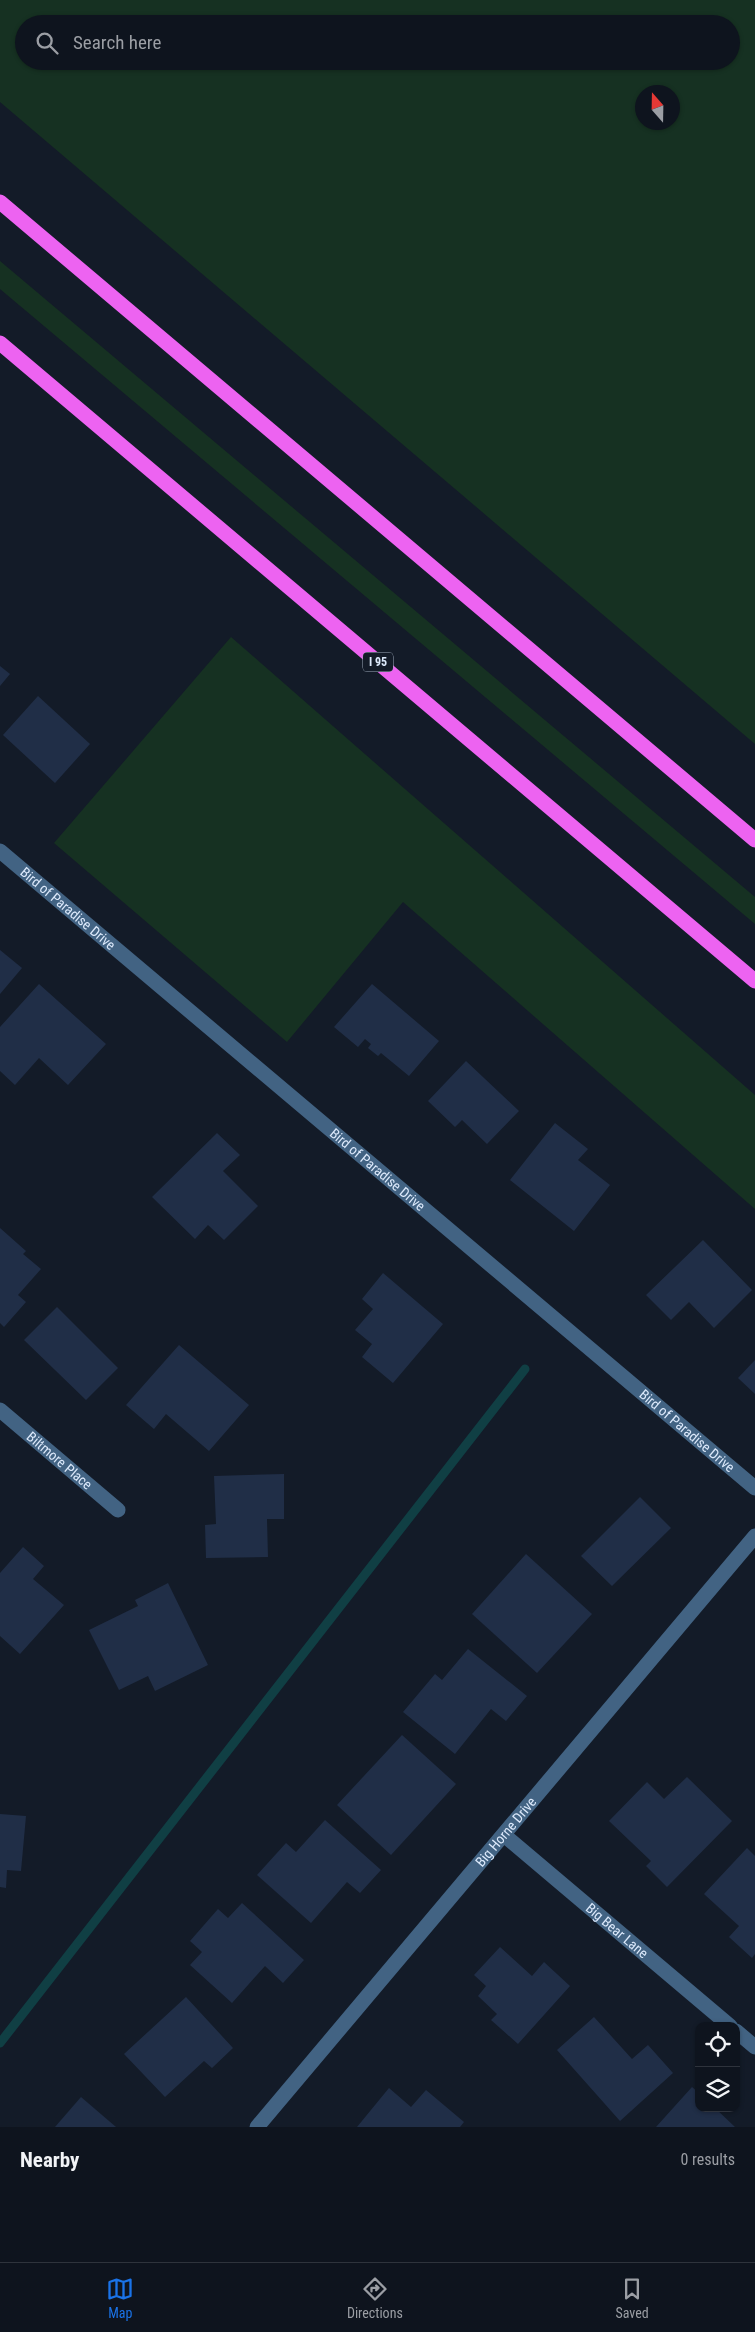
<!DOCTYPE html>
<html lang="en">
<head>
<meta charset="utf-8">
<style>
  :root { --surface:#0e141e; --page:#1c212b; --text:#f1f3f6; --muted:#9b9ea4; --line:#2e333c; --accent:#1a73e8 }
  body { margin:0; font-family:"Roboto Condensed",sans-serif; background:var(--page); color:var(--text) }
  .controls { position:absolute; right:15px; bottom:15px; display:grid; overflow:hidden; border-radius:10px; box-shadow:0 1px 4px #0004 }
  .controls button { width:45px; height:45px; display:grid; place-items:center; padding:0; border:0; border-bottom:1px solid var(--line); background:var(--surface); color:var(--text); font:25px sans-serif }
  .compass { position:absolute; left:635px; top:85px; width:45px; height:45px; border-radius:50%; background:var(--surface); box-shadow:0 1px 4px #0004; rotate:340deg }
  .list { margin:0; padding:0; list-style:none }
  h2 { display:flex; justify-content:space-between; align-items:center; height:65px; margin:0; padding:0 20px; font-size:21px }
  h2 small { font-size:16px; font-weight:400; color:var(--muted) }
  .icon { flex:none; width:28px; height:28px; fill:none; stroke:currentColor; stroke-width:2; stroke-linecap:round; stroke-linejoin:round }
  .map { position:relative; flex:none; width:755px; height:2127px; overflow:hidden }
  .search { position:absolute; background:var(--surface); box-shadow:0 1px 4px #0004; left:15px; right:15px; top:15px; height:55px; display:flex; align-items:center; gap:12px; box-sizing:border-box; padding:0 18px; border-radius:28px; color:var(--muted); font-size:19px }
  .sheet { height:135px; background:var(--surface) }
  nav { display:flex; justify-content:space-around; align-items:center; box-sizing:border-box; height:70px; border-top:1px solid var(--line); background:var(--surface); font-size:14px; color:var(--muted) }
  nav a { display:grid; justify-items:center; gap:2px }
  nav .on { color:var(--accent) }
  .map>svg:first-child { display:block }
  .green { fill:#163122; fill-rule:evenodd }
  .lines { fill:none; stroke-linecap:round; stroke-linejoin:round }
  .stream { stroke:#103f44; stroke-width:9 }
  .building { fill:#202e47 }
  .minor { stroke:#426383; stroke-width:15 }
  .highway { stroke:#ed63f1; stroke-width:15 }
  .labels { text-anchor:middle; dominant-baseline:central; stroke-width:4.5; stroke-linejoin:round; paint-order:stroke }
  .shield { fill:#131b28; stroke:#a0acbc; stroke-width:1 }
  .shield-label { font-size:12px; font-weight:bold; fill:#ddeafc }
  .street-label { font-size:14px; fill:#ddeafc; stroke:#131b28 }
</style>
</head>
<body>
<div class="map">
<svg width="755" height="2127" viewBox="0 0 755 2127">
  <rect width="100%" height="100%" fill="#131b28"/>
  <g class="green">
    <path d="M0,0H755V744L0,102ZM24,24H731V61H24ZM672,92V122H642V92Z"/>
    <polygon points="0,261 755,897 755,924 0,289"/>
    <polygon points="231,637 755,1095 755,1209 403,902 287,1042 54,843"/>
  </g>
  <g class="lines">
    <polyline class="stream" points="0,2043 525,1369"/>
  </g>
  <g class="building">
    <polygon points="0,666 10,674 0,686"/>
    <polygon points="38,696 90,744 55,783 3,735"/>
    <polygon points="0,950 22,968 0,994"/>
    <polygon points="39,984 106,1044 68,1085 39,1058 15,1085 0,1071 0,1027"/>
    <polygon points="372,984 439,1041 409,1076 381,1053 378,1056 368,1048 371,1044 365,1039 358,1047 334,1027"/>
    <polygon points="466,1061 519,1111 487,1144 462,1120 455,1127 428,1101"/>
    <polygon points="555,1123 588,1149 578,1160 610,1185 574,1231 510,1180"/>
    <polygon points="217,1133 240,1155 223,1171 258,1206 224,1240 208,1225 195,1239 152,1197"/>
    <polygon points="0,1228 26,1251 23,1254 41,1269 18,1295 26,1302 4,1327 0,1323"/>
    <polygon points="703,1240 752,1290 714,1328 689,1302 671,1320 646,1295"/>
    <polygon points="383,1273 443,1324 393,1383 362,1357 372,1344 355,1330 373,1309 362,1299"/>
    <polygon points="57,1307 118,1368 86,1400 24,1340"/>
    <polygon points="179,1345 249,1405 209,1451 166,1414 154,1429 126,1405"/>
    <polygon points="755,1360 755,1394 738,1378"/>
    <polygon points="284,1474 284,1519 267,1519 268,1557 206,1558 205,1525 216,1524 214,1476"/>
    <polygon points="640,1497 671,1528 612,1586 581,1556"/>
    <polygon points="23,1547 44,1566 33,1579 64,1605 20,1654 0,1636 0,1573"/>
    <polygon points="526,1554 592,1614 537,1673 472,1614"/>
    <polygon points="168,1583 208,1665 155,1691 148,1676 119,1690 89,1630 138,1606 135,1600"/>
    <polygon points="468,1649 527,1696 506,1721 491,1709 455,1754 403,1712 435,1674 442,1680"/>
    <polygon points="402,1735 456,1784 391,1855 337,1805"/>
    <polygon points="687,1777 732,1821 667,1887 646,1866 651,1861 609,1821 647,1782 664,1799"/>
    <polygon points="0,1814 26,1816 21,1871 7,1870 6,1888 0,1887"/>
    <polygon points="325,1820 381,1870 360,1893 347,1882 311,1923 257,1875 286,1843 296,1852"/>
    <polygon points="747,1848 755,1856 755,1954 752,1958 729,1937 739,1926 704,1894"/>
    <polygon points="242,1903 304,1960 283,1983 265,1966 232,2003 190,1965 202,1952 190,1941 218,1909 228,1918"/>
    <polygon points="500,1947 532,1976 544,1962 570,1986 518,2044 491,2020 497,2014 478,1996 486,1986 474,1975"/>
    <polygon points="186,1997 233,2048 212,2068 204,2061 165,2097 124,2054"/>
    <polygon points="594,2017 632,2059 648,2045 673,2073 620,2121 557,2050"/>
    <polygon points="692,2087 699,2093 699,2108 715,2108 735,2127 656,2127"/>
    <polygon points="389,2088 411,2107 426,2090 464,2122 460,2127 357,2127"/>
    <polygon points="81,2097 116,2127 55,2127"/>
  </g>
  <g class="lines">
    <g class="minor">
      <path id="s1" d="M0,851L755,1488"/>
      <path id="s2" d="M0,1410L118,1510"/>
      <path id="s3" d="M504,1835L730,2026"/>
      <polyline points="736,2031 755,2047"/>
      <path id="s4" d="M257,2127L755,1536"/>
    </g>
    <g class="highway">
      <polyline points="0,202 755,840"/>
      <polyline points="0,343 755,981"/>
    </g>
  </g>
  <g class="labels">
    <rect class="shield" x="363" y="652.5" width="30" height="19" rx="4"/>
    <g class="shield-label">
      <text x="378" y="662">I 95</text>
    </g>
    <g class="street-label">
      <text stroke="none"><textPath href="#s1" startOffset="89">Bird of Paradise Drive</textPath></text>
      <text stroke="none"><textPath href="#s1" startOffset="494">Bird of Paradise Drive</textPath></text>
      <text stroke="none"><textPath href="#s1" startOffset="899">Bird of Paradise Drive</textPath></text>
      <text stroke="none"><textPath href="#s2" startOffset="78">Biltmore Place</textPath></text>
      <text stroke="none"><textPath href="#s4" startOffset="386">Big Horne Drive</textPath></text>
      <text stroke="none"><textPath href="#s3" startOffset="148">Big Bear Lane</textPath></text>
    </g>
  </g>
</svg>
<div class="controls">
<button><svg class="icon" aria-label="locate" viewBox="0 0 24 24"><circle cx="12" cy="12" r="6"/><path d="M12 2v4M12 18v4M2 12h4M18 12h4"/></svg></button>
<button><svg class="icon" aria-label="layers" viewBox="0 0 24 24"><path d="M12 4l9 5-9 5-9-5zM3 14l9 5 9-5"/></svg></button>
</div>
<svg class="compass" viewBox="-18 -18 36 36"><path d="M0-13l5 13h-10z" fill="#e53935"/><path d="M0 13l5-13h-10z" fill="#9b9ea4"/></svg>
<div class="search"><svg class="icon" aria-label="search" viewBox="0 0 24 24"><circle cx="10" cy="10" r="6"/><path d="M15 15l6 6"/></svg>Search here</div>
</div>
<section class="sheet">
<h2>Nearby<small>0 results</small></h2>
<ul class="list">
</ul>
</section>
<nav>
<a class="on"><svg class="icon" aria-label="map" viewBox="0 0 24 24"><path d="M3 6l6-2 6 2 6-2v14l-6 2-6-2-6 2zM9 4v14M15 6v14"/></svg>Map</a>
<a><svg class="icon" aria-label="directions" viewBox="0 0 24 24"><path d="M12 3l9 9-9 9-9-9zM9 14v-3h6M13 9l2 2-2 2"/></svg>Directions</a>
<a><svg class="icon" aria-label="saved" viewBox="0 0 24 24"><path d="M7 4h10v16l-5-4-5 4z"/></svg>Saved</a>
</nav>
</body>
</html>
